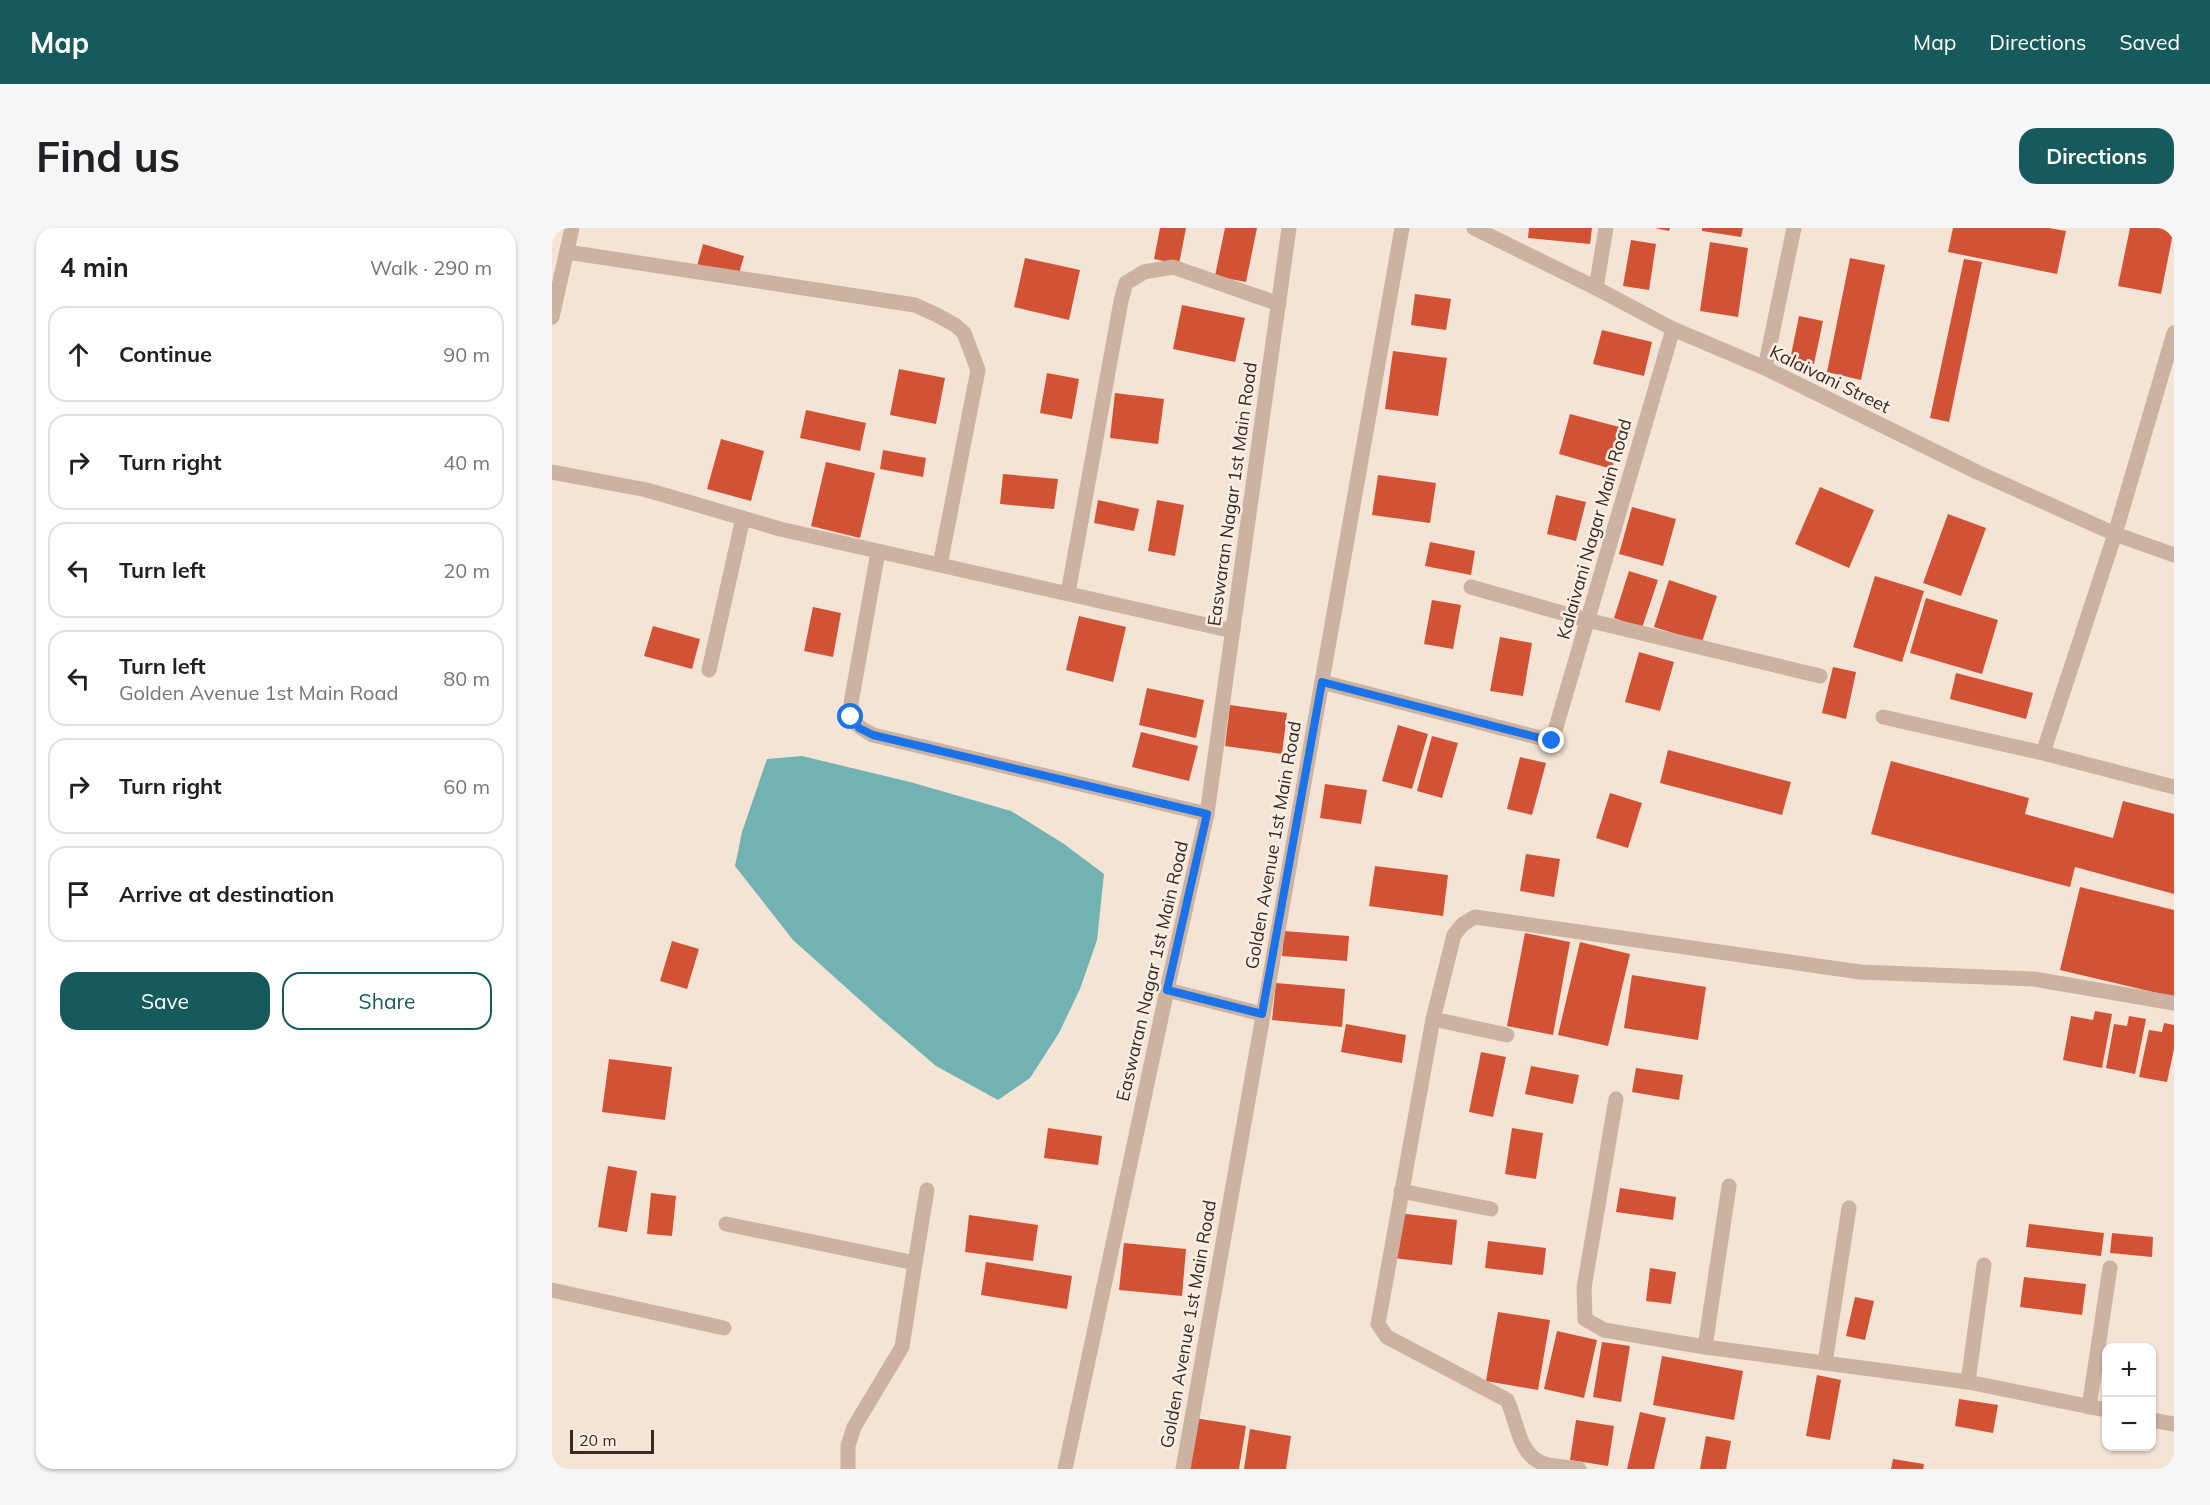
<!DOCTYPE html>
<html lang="en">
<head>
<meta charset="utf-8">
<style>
  :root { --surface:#fff; --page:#f6f6f6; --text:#202124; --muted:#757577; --line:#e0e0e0; --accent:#175a5b }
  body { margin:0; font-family:Mulish,sans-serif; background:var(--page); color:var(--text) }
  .controls { position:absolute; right:18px; bottom:18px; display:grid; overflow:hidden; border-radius:12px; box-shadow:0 2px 4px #0004 }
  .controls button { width:54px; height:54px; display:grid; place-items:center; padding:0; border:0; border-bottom:2px solid var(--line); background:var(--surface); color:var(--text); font:30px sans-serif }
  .scale { position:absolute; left:18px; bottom:15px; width:84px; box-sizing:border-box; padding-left:6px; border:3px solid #362925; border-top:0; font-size:16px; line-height:21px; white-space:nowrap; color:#362925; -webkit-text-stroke:4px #fbeee3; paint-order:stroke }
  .stop { position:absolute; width:18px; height:18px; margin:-14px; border:4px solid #1a73e8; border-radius:50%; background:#fff }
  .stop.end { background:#1a73e8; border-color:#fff; box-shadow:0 2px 6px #0008 }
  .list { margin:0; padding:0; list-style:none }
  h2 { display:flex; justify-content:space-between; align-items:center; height:78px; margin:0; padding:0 24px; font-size:26px }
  h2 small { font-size:20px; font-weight:400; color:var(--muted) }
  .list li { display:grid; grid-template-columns:39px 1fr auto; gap:18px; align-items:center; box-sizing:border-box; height:96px; margin:0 12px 12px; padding:0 12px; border:2px solid var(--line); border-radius:18px }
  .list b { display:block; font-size:22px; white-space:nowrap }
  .list p { margin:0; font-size:20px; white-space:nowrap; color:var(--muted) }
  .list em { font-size:20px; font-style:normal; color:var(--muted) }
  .actions { display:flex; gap:12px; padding:18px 24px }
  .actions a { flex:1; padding:14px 0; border:2px solid var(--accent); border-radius:18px; text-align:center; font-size:21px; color:var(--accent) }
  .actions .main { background:var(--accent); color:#fff }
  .icon { flex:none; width:33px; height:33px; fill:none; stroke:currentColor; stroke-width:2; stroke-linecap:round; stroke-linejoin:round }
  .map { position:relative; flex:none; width:1622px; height:1241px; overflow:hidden; border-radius:18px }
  header { display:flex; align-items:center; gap:36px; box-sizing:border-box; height:84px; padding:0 30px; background:var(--accent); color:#fff }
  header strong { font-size:28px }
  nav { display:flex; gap:33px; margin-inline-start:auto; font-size:21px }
  .intro { display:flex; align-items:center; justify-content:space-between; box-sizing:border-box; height:144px; padding:0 36px }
  h1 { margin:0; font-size:42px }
  .button { padding:15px 27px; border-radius:18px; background:var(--accent); color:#fff; font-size:21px; font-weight:700 }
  main { display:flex; gap:36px; padding:0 36px }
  aside { flex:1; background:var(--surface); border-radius:18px; box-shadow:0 2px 4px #0004 }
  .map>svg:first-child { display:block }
  .water { fill:#72b3b2 }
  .building { fill:#d25235 }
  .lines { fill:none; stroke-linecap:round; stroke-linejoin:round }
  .minor { stroke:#ccb2a1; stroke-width:15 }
  .route { stroke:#1a73e8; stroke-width:8 }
  .labels { text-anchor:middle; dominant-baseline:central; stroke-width:5; stroke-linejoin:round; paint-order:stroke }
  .street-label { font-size:18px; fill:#362925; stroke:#fbeee3 }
</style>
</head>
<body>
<header>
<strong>Map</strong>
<nav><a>Map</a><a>Directions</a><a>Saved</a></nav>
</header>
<div class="intro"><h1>Find us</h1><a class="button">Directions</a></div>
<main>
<aside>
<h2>4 min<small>Walk · 290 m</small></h2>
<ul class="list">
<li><svg class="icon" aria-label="ahead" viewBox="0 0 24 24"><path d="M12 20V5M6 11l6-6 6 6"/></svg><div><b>Continue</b></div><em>90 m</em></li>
<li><svg class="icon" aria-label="right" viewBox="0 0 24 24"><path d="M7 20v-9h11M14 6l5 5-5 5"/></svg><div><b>Turn right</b></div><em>40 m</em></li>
<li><svg class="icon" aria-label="left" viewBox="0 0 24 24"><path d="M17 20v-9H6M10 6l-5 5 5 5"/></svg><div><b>Turn left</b></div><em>20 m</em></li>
<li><svg class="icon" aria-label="left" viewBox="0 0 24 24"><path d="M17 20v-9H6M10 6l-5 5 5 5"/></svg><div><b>Turn left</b><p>Golden Avenue 1st Main Road</p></div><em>80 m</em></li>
<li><svg class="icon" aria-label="right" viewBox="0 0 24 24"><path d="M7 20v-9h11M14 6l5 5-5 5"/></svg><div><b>Turn right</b></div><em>60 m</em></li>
<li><svg class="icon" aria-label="arrive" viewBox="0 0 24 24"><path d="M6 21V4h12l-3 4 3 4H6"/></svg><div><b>Arrive at destination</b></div></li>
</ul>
<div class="actions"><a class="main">Save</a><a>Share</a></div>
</aside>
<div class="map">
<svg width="1622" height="1241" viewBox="0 0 1622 1241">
  <rect width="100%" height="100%" fill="#f3e4d6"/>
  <polygon class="water" points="250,528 358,554 459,583 512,616 552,646 545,712 528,761 507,805 478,850 446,872 384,838 328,790 241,712 183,638 190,604 215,531"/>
  <g class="building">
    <polygon points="608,0 634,0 627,36 602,31"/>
    <polygon points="673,0 705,0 694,54 663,48"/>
    <polygon points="977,0 1040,0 1038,16 976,10"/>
    <polygon points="1103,0 1118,0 1117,3"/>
    <polygon points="1150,0 1191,0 1189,9 1150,3"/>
    <polygon points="1401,0 1497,0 1514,3 1505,46 1396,24"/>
    <polygon points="1578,0 1622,0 1609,66 1566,58"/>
    <polygon points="1079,12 1104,16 1097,62 1071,58"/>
    <polygon points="1158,14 1196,20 1186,89 1148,83"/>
    <polygon points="151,16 192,28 186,49 145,38"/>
    <polygon points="473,30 528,42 517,92 462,79"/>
    <polygon points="1298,30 1333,37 1309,152 1275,144"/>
    <polygon points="1412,31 1430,34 1397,194 1378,190"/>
    <polygon points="863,66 899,71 894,102 859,97"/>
    <polygon points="630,77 693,90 683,134 621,121"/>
    <polygon points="1247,88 1271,93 1262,136 1238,132"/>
    <polygon points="1050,102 1100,114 1092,148 1041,136"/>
    <polygon points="841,123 895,130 886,188 833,181"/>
    <polygon points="347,141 393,150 384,196 338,187"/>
    <polygon points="495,145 527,151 520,191 488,185"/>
    <polygon points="563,165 612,171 606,216 558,210"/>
    <polygon points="254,182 314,195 308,223 248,210"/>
    <polygon points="1018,186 1071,200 1060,241 1007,226"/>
    <polygon points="169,211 212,223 199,273 155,261"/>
    <polygon points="331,222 374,230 371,249 328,241"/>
    <polygon points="274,234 323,245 308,310 259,298"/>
    <polygon points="451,246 506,251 502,281 448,276"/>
    <polygon points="826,247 884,255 878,295 820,287"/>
    <polygon points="1268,259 1322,282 1297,340 1243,316"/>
    <polygon points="1004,267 1034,274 1024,313 995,306"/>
    <polygon points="546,272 587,281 582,303 542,295"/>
    <polygon points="605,272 632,277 623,328 596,323"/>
    <polygon points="1080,279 1124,291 1111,338 1067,326"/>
    <polygon points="1396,286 1434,300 1409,368 1371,355"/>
    <polygon points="878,314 923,323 919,347 873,338"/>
    <polygon points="1077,343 1106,352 1090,400 1062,390"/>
    <polygon points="1323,348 1372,363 1350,434 1301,419"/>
    <polygon points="1117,352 1165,368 1150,414 1102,399"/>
    <polygon points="1374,370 1446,392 1430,446 1358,425"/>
    <polygon points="880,372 909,377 901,421 872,416"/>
    <polygon points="261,379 289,385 281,429 252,423"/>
    <polygon points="527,388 574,399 561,454 514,442"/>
    <polygon points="101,398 148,411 140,441 92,428"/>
    <polygon points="948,409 980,415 971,468 938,463"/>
    <polygon points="1087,424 1122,434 1108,483 1073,474"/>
    <polygon points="1281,439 1304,444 1294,491 1270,485"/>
    <polygon points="1404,445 1481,465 1474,491 1398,471"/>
    <polygon points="595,460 652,472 644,510 587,497"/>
    <polygon points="678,477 735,485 730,526 673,518"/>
    <polygon points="846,497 876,506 860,561 830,553"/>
    <polygon points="589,504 646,518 637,553 580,539"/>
    <polygon points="880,508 906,515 890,570 865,563"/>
    <polygon points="1116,522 1239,554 1230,587 1108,555"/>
    <polygon points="968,529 994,535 980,587 955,581"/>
    <polygon points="1339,533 1477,570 1473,586 1561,610 1571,573 1622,586 1622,666 1523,639 1518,659 1319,606"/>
    <polygon points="773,556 815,562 809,596 768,590"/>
    <polygon points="1058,565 1090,575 1076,620 1044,610"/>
    <polygon points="974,626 1008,631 1002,669 968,663"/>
    <polygon points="823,638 896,647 891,688 817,678"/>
    <polygon points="1528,659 1622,682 1622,769 1508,742"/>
    <polygon points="732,703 797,708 795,733 730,728"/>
    <polygon points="973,705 1018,714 1001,807 955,798"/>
    <polygon points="120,713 147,721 135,761 108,753"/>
    <polygon points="1028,714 1078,726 1056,818 1006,807"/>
    <polygon points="1080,747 1154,759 1146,812 1072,800"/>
    <polygon points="724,755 793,761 790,799 720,792"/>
    <polygon points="1543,783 1560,786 1550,840 1511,832 1519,788 1541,792"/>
    <polygon points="1577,788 1594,791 1583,846 1554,840 1562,796 1575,798"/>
    <polygon points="1612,795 1622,797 1622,821 1615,854 1587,849 1597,802 1610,804"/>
    <polygon points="794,796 854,807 850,835 789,824"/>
    <polygon points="929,824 954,829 941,889 917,884"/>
    <polygon points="57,831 120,839 113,892 50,884"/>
    <polygon points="979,838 1027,847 1021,876 973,866"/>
    <polygon points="1084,840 1131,847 1127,872 1080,864"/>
    <polygon points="496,900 550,908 546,937 492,930"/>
    <polygon points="960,900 991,905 984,951 953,946"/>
    <polygon points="56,938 85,943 75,1004 46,999"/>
    <polygon points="1068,960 1124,969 1121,992 1064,984"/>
    <polygon points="99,965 124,968 120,1008 95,1006"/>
    <polygon points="846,985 905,992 900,1037 841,1030"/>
    <polygon points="417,987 486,997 481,1033 413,1024"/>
    <polygon points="1477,996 1552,1005 1549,1028 1474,1019"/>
    <polygon points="1560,1005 1601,1009 1600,1029 1558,1025"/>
    <polygon points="936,1013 994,1020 991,1047 933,1040"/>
    <polygon points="572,1015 634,1021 630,1068 567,1062"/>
    <polygon points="434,1034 520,1048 515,1081 429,1067"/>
    <polygon points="1098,1040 1124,1044 1119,1076 1094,1073"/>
    <polygon points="1472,1049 1534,1056 1530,1087 1468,1079"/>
    <polygon points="1303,1069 1322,1073 1313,1112 1294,1108"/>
    <polygon points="946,1084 998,1092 986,1162 934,1153"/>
    <polygon points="1005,1103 1045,1112 1032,1170 992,1161"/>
    <polygon points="1050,1114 1078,1118 1069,1174 1041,1169"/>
    <polygon points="1110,1128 1191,1143 1182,1192 1101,1177"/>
    <polygon points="1265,1147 1289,1152 1278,1212 1254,1208"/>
    <polygon points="1407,1171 1446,1177 1441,1205 1403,1198"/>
    <polygon points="1088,1184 1114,1190 1102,1241 1075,1241"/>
    <polygon points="642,1190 694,1198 687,1241 634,1241"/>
    <polygon points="1024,1192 1062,1198 1056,1238 1018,1232"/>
    <polygon points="698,1201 739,1208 734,1241 692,1241"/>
    <polygon points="1154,1208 1179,1213 1174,1241 1148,1241"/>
    <polygon points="1341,1231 1372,1236 1371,1241 1339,1241"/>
  </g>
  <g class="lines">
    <g class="minor">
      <polyline points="922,0 1044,60 1121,101 1213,140 1425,244 1563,306 1622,327"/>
      <polyline points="15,24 363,77 385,87 403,97 412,105 426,142 388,337"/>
      <polyline points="1044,60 1054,0"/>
      <polyline points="0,89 20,0"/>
      <polyline points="1213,140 1242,0"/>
      <polyline points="0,244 95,262 228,301 681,403"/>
      <path d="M326,324L299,475C300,495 304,498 321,507L655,586"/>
      <polyline points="919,359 1035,392 1268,448"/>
      <polyline points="516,365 569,73 574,55 592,44 621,39 727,76"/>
      <polyline points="157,442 191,290"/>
      <polyline points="770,454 1000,513 1121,101"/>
      <polyline points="1331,489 1491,525 1622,559"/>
      <polyline points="1491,525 1563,306 1622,105"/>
      <polyline points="615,762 710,786"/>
      <polyline points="881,791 955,807"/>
      <polyline points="1064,871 1032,1060 1033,1091 1052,1102 1153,1119 1416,1154 1554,1182"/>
      <polyline points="849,963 939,981"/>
      <polyline points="174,996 363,1035 350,1119 302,1199 296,1218 296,1241"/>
      <polyline points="363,1035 375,962"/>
      <polyline points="0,1062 172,1100"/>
      <polyline points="1153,1119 1177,958"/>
      <polyline points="1273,1135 1297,980"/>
      <polyline points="1416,1154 1432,1037"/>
      <polyline points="1537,1179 1558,1040"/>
      <polyline points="1600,1192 1622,1196"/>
      <polyline points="513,1241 615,762 655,586 737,0"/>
      <polyline points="631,1241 850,0"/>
      <path d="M1027,1241C1015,1239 999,1239 988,1234C966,1224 965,1192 955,1172L835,1109L826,1096L881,791L902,707L911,696L923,689L1308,744L1482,751L1622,775"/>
    </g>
  </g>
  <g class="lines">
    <polyline class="route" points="299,489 307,500 321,507 655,586 615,762 710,786 770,454 1000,513"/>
  </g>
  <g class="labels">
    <g class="street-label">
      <text transform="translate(1278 151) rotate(26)">Kalaivani Street</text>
      <text transform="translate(680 266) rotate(-82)">Easwaran Nagar 1st Main Road</text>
      <text transform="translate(1042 301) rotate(-74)">Kalaivani Nagar Main Road</text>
      <text transform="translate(721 617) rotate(-80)">Golden Avenue 1st Main Road</text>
      <text transform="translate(600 743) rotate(-77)">Easwaran Nagar 1st Main Road</text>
      <text transform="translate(636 1096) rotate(-80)">Golden Avenue 1st Main Road</text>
    </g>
  </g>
</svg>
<div class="controls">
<button>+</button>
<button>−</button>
</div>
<div class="scale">20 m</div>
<div class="stop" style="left:299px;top:489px"></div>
<div class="stop end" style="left:1000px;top:513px"></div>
</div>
</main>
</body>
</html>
